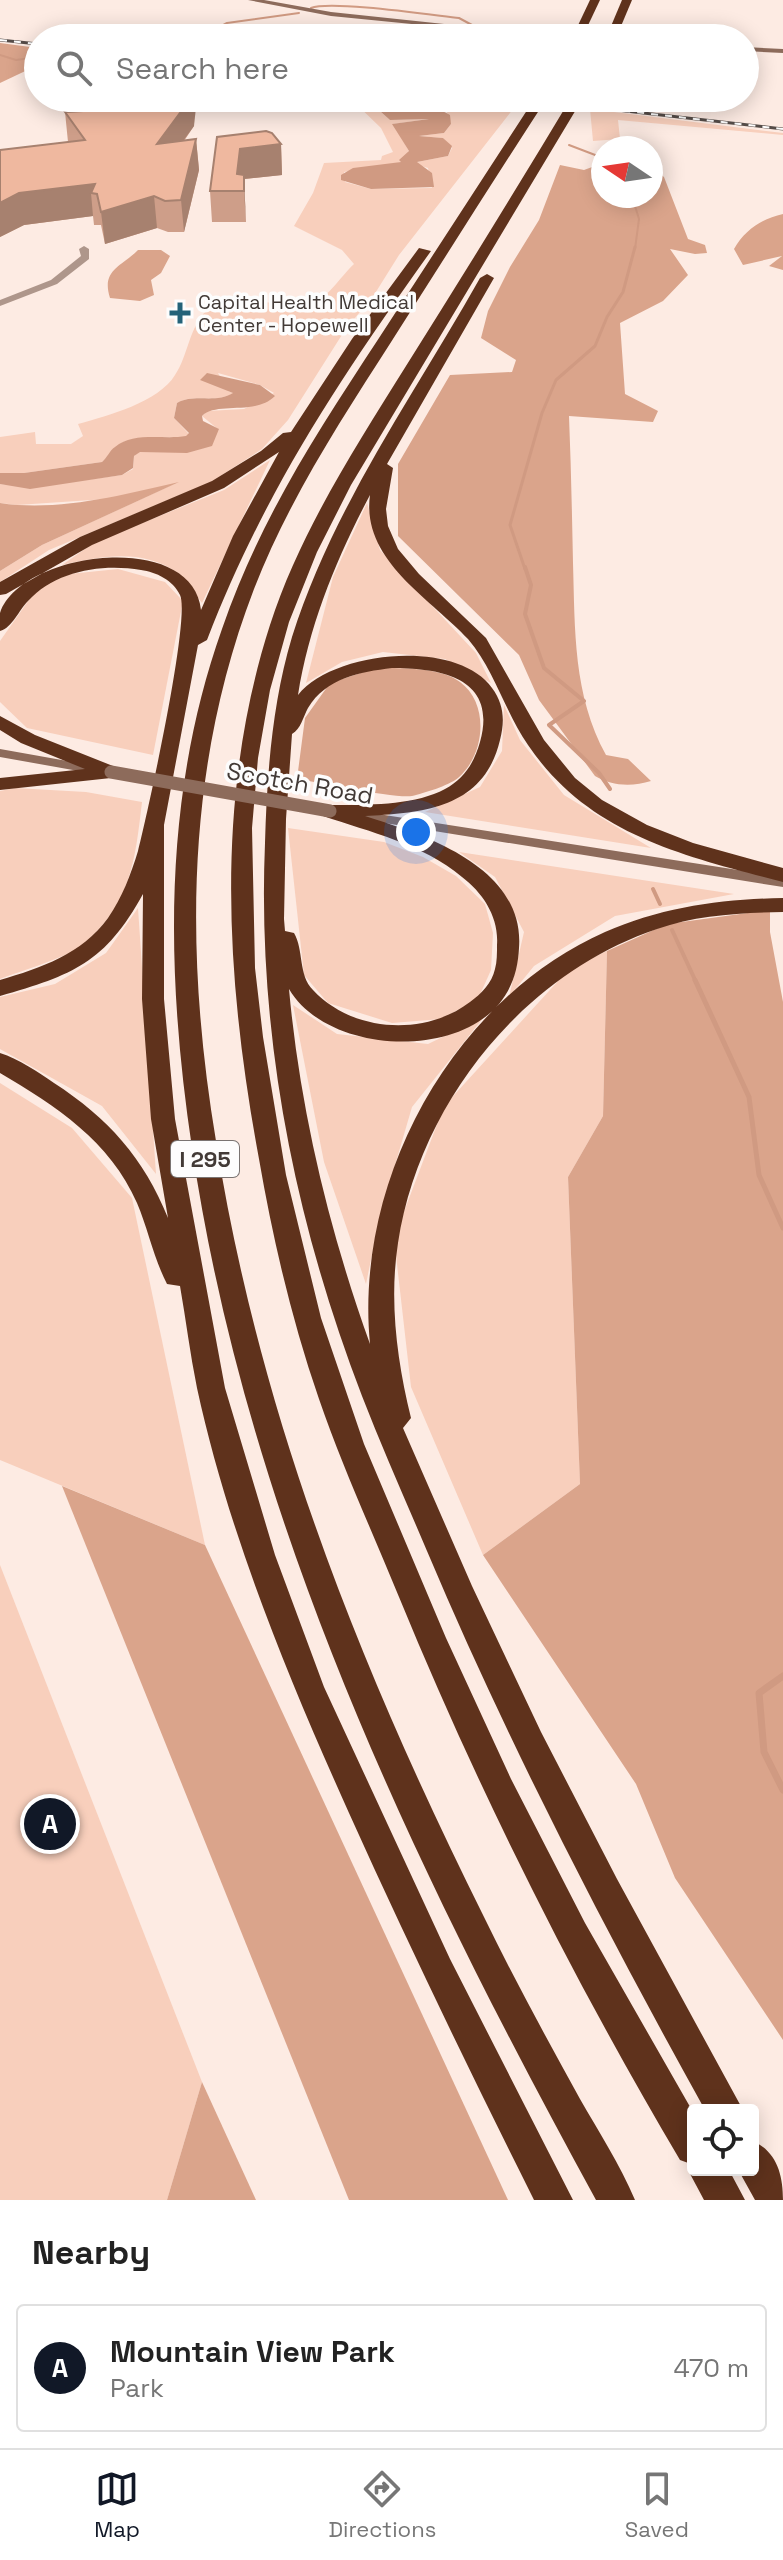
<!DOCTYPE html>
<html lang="en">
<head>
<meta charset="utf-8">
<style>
  :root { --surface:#fff; --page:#f6f6f6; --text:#222; --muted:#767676; --line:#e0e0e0; --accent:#111827 }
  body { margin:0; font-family:"Space Grotesk",sans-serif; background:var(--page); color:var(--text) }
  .controls { position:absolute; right:24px; bottom:24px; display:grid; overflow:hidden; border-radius:8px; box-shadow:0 4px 20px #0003 }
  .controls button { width:72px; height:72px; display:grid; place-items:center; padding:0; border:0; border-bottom:2px solid var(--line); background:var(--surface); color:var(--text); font:40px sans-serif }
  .compass { position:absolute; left:591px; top:136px; width:72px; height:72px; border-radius:50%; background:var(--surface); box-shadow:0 4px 20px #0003; rotate:283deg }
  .you { position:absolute; left:416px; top:832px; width:28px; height:28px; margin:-20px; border:6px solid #fff; border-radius:50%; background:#1a73e8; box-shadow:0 0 0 12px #1a73e833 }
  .badge { display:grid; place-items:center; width:52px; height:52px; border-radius:50%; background:var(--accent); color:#fff; font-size:26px; font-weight:700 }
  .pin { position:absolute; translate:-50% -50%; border:4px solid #fff; box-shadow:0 2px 8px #0006 }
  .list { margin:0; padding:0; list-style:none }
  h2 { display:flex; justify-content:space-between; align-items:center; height:104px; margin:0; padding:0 32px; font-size:34px }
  h2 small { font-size:26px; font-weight:400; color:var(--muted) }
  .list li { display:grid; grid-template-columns:52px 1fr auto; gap:24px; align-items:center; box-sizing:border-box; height:128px; margin:0 16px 16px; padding:0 16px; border:2px solid var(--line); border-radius:8px }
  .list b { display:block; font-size:30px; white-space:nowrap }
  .list p { margin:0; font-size:26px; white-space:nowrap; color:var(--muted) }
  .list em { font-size:26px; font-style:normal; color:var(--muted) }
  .icon { flex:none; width:44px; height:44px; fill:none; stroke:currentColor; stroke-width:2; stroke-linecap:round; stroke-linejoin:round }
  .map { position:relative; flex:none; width:783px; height:2200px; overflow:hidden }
  .search { position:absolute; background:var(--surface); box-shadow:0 4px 20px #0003; left:24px; right:24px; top:24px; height:88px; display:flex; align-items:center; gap:20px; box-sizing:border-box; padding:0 28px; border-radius:44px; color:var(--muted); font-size:30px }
  .sheet { height:248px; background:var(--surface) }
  nav { display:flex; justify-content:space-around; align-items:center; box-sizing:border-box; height:112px; border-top:2px solid var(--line); background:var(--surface); font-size:22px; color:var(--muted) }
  nav a { display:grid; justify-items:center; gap:4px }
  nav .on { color:var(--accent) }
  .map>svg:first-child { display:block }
  .green { fill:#f8cfbc }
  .forest { fill:#daa48b }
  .water { fill:#d09a82 }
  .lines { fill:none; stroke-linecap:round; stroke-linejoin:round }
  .stream-far4 { stroke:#d09a82; stroke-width:2 }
  .stream-far3 { stroke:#d09a82; stroke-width:3 }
  .stream-far2 { stroke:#d09a82; stroke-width:4 }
  .stream-far1 { stroke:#d09a82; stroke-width:5 }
  .stream { stroke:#d09a82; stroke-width:7 }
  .street { fill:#ae968b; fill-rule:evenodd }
  .secondary { fill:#8d6b5b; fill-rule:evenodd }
  .highway { fill:#5f321c; fill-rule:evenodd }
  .rail-casing { stroke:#554c48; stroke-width:3 }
  .rail { stroke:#fdfdfd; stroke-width:2; stroke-dasharray:7; stroke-linecap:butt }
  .secondary-bridge-far1 { stroke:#8d6b5b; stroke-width:8 }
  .secondary-bridge { stroke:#8d6b5b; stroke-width:13 }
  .wall { fill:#ce9e89 }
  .shaded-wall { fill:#a7816f }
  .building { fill:#efb89f; stroke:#a7816f; stroke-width:2 }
  .poi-dot { fill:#246278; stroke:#fdfdfd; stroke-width:3 }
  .labels { text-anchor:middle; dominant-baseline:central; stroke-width:7; stroke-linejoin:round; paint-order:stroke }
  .far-poi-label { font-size:20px; fill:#423a36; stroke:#fdfdfd; text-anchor:start }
  .shield { fill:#fdfdfd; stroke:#7a7472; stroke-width:2 }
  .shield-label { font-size:22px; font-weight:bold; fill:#423a36 }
  .street-label { font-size:24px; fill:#423a36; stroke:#fdfdfd }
</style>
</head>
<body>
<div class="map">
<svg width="783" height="2200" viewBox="0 0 783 2200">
  <rect width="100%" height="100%" fill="#fdebe3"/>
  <g class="green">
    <path d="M257,98H358L371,103L390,120L429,119L393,124L409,151L403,162L344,172L345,182L371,189L432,188L428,168L418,165L417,162L448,156L452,148L443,138L419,136L444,133L451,124L447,112L388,98H497L511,100L517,104L399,255L374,295L345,330L288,420L262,449L211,482L49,550L0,582V571L42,545L174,484L107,499L17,505L0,503V484L34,487L122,475L133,469L134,456L140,451L219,430L202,416L207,411L244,409L274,393L260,385L218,373L228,391L234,393C216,404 194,393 177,403L174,418L189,434L186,437H151L123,442L102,462L24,473H0V437L35,432L36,444H71L83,436L78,424C107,416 159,402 175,375C188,356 189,327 207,310C231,288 289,312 315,302C328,297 343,274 354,264L342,250L294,226L313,193L324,163L381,160L382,156L393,152L381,128L353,101L334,99L300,105Z"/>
    <polygon points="590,109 783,133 783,135 618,120 620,139 593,141"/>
    <path d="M270,460L202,603C195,594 188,580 178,573C142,548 102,556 62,565L95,542L224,490Z"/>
    <polygon points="367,503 380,550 476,653 491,683 445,659 383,652 342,662 306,683 333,577"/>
    <polygon points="118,569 165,582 183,601 153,755 27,728 0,702 0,641 38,587 69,574"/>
    <polygon points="504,705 520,740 564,795 651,848 425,812 480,787 502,751"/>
    <path d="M15,788L86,792L142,802C135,861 131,905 81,946C66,958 20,971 0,979V791Z"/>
    <polygon points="288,828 384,842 423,857 456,876 485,904 493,933 491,970 478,999 441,1019 392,1023 328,1003 304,975"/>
    <polygon points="459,852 734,894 615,916 534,966 509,997 524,932 495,877"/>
    <polygon points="138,908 156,1174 102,1106 0,1049 0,997 55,984 106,953"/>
    <polygon points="607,951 603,1116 568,1177 580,1484 483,1555 411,1387 394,1238 444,1106 570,968"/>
    <polygon points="293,1005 337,1034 428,1044 484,1017 412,1107 379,1220 366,1284 324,1162"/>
    <polygon points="0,1083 72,1128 132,1198 205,1545 0,1460"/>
    <polygon points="0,1565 202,2082 167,2200 0,2200"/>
  </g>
  <g class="forest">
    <polygon points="0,43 38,48 38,65 0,83"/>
    <path d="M603,163V196H651V167L664,177L688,239L705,245L707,253L695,254L670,249L688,275L663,301L620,323L625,394L658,411L653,422L569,416C571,465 572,514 573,563C575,630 573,695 606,755L628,759L651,781C632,787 611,786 595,776L539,700L519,655L398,536V464L450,375L512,372L516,360L481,338L488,311L510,267L539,220L560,165L584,170Z"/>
    <path d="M783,214V270L769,266L782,256L743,265L734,249C745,230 761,219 783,214Z"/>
    <path d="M138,250H161L170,256L161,273L151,280L154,295L140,301L110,298C101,270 121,267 138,250Z"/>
    <path d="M179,482L42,545L0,571V503C58,512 122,495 179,482Z"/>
    <path d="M376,668C399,668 441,667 460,682C490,704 485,755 458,778C448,786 424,793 412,796C396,799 319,782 297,779L305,718L330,683Z"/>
    <polygon points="770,910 770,932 783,1002 783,2040 675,1878 636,1784 483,1555 580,1484 568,1177 603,1116 607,951 667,924"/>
    <polygon points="62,1486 205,1545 508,2200 349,2200"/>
    <polygon points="202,2082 256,2200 167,2200"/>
  </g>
  <g class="water">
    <path d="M358,98C378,98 434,104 450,115L451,124L444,133L419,136L443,138L452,146L448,156L417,162L432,173L434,187L371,189L341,180V175L353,168L401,162L399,160L409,151L392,124L429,119L390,120L371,103Z"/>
    <path d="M207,373L260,385L275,396C255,416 217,401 202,416L203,421L219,429L212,446L187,453L140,452L134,456L133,468L122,475L30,489L0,484V473H24L102,462C108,457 109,451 115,447C134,431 164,440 186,436L189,433L174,418L177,403C194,393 216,404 233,393L200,380Z"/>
  </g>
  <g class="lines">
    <g class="stream-far4">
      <path d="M311,8C330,0 432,15 459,18L472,25"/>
      <polyline points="477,34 478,38"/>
      <polyline points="95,38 106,38"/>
      <polyline points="135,38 187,29 216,29 227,23 299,13"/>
      <polyline points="0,55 16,60 38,57"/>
      <polyline points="569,145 603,158"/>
      <polyline points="632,196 639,219 635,249"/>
    </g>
    <polyline class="stream-far3" points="525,569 510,525 542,413 556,380 595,346 607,317 623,292 635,247"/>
    <g class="stream-far2">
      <polyline points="525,567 531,585 525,614 544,668 584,701 549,725 599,773 610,789"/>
      <polyline points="653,889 660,904"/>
      <polyline points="672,930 696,982"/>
    </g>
    <polyline class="stream-far1" points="695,980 749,1097 759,1175 783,1228"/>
    <polyline class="stream" points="783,1676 759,1693 764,1752 783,1790"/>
    <polygon class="street" points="84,246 89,249 89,259 57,284 0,306 0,300 51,280 81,256 79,249"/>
    <g class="secondary">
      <polygon points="248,0 264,0 331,12 568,37 552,38 331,16"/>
      <polygon points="745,47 783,49 783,53 745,51"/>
      <polygon points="0,749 101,767 108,771 101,775 0,757"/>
      <polygon points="346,809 783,877 783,887 341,816 339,813"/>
    </g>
    <g class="highway">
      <polygon points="590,0 600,0 582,38 572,38"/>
      <polygon points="622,0 632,0 616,38 606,38"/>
      <path d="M535,98H547C495,178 444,259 393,339C341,420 289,499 254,589C185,768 185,955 216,1141C260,1417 360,1668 484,1917C514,1979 547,2039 580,2099C599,2132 620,2165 635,2200H596C415,1869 248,1525 192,1148C166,973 162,798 222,629C260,519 316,434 379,338C431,258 483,178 535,98Z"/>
      <path d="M571,98H583L351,485L317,552L289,622L270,690L258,758L252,828L255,968L263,1037L286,1175L321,1318L364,1444L446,1638L511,1779L585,1923L693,2112V2170H729L745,2200H704L688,2170L691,2164L680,2160C573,1979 479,1792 399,1597C372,1531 342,1466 319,1399C292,1321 273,1240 259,1159C226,981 214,799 270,625C300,532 355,448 406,366C462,277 517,188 571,98Z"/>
      <path d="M419,248L431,251C339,380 265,490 207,640L198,645L164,825V999L175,1119L225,1388L275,1555L324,1687L450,1959L573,2200H534C470,2072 408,1944 349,1813C288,1677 229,1535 197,1388C190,1354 186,1320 180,1286L167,1284C154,1259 148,1229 137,1203C110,1141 56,1106 0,1073V1053C19,1059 38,1072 54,1083C108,1118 144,1158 168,1218L151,1119L142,999L143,894C105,963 73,975 0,996V980C41,968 82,954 108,918C122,898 131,874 138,851C147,816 191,617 180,595C173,580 156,572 141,570C102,563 55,571 28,601C19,610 12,628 0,631C0,626 0,618 0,613C20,551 193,529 201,610L233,536L279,452L224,488L92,545L6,594L0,595V582L80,537L212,481L261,451L283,433L291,432L352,339Z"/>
      <path d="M487,274L494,278L387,464L393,468L386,509L388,526L398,549L419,574L486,638L544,740L575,778L602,800L647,825L693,843L783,868V882C684,856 589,835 528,745C505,712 494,669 468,639C430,598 361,560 370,495C337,557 309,625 298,695C333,651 456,638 492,688C504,704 505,721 500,740C484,808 424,813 365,816C425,835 525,867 519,948C518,968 513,987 499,1004C452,1060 326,1052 289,989C300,1110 329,1230 370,1344C354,1180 452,1000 605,932C663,907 721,899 783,898V912C740,913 697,915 657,929C523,974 419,1104 398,1243C389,1301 397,1361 411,1418L403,1428L472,1586L541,1732L617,1879L743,2110H705C604,1928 508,1743 427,1551C405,1499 382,1448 362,1396C294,1219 257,1033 265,843C267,774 272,704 292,637C333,507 414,395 480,278ZM392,668C441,668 498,678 480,742C474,763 464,779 445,789C414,806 364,805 330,805L320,811L323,816C370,832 423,844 462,877C483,893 499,917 497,945C497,953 497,962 495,969C492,983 481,994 470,1002C424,1037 352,1032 313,990C298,975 304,950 294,933L285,931L284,919L286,819L292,734C301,729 303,717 308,708C326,678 360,672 392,668Z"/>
      <polygon points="0,716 35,735 118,768 121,772 111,778 0,790 0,778 85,769 21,743 0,730"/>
      <path d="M753,2141C777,2152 783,2175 783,2200H755L740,2173L739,2170H753Z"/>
    </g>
    <g class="rail-casing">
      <g id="rail">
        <polyline points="0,40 38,44"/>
        <polyline points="512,98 783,129"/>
      </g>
    </g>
    <use href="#rail" class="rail"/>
    <polyline class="secondary-bridge-far1" points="564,37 583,38"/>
    <polyline class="secondary-bridge" points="111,772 330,811"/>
  </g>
  <g class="wall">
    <polygon points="137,108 194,126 184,141 196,139 199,170 184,232 168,232 157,228 105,244 101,225 94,225 93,216 24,225 0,237 0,150 68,142 65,112"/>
    <polygon points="281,144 282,175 244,179 246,222 212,222 210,191"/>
  </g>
  <g class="shaded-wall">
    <polygon points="191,98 197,98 194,126 159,174 157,144"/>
    <polygon points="196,139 199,170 184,232 181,200"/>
    <polygon points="281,144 282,175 244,179 246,222 244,191 237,174 240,149"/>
    <polygon points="95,184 91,193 93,216 24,225 0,237 0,203 19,193"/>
    <polygon points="154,196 157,228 105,244 101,212"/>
  </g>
  <g class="building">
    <polygon points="140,98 191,98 157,144 196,139 181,200 165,201 154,196 101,212 97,194 91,193 95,184 19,193 0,203 0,150 85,140 65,112 137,108"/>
    <polygon points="266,131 272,133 281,144 240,149 237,174 244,175 244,191 210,191 217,137"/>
  </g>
  <path class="poi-dot" d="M176 301h8v8h8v8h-8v8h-8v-8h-8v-8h8z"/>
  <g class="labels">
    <g class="far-poi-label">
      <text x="198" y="302">Capital Health Medical<tspan x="198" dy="23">Center - Hopewell</tspan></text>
    </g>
    <rect class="shield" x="171" y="1141" width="68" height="36" rx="6"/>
    <g class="shield-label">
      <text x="205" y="1159">I 295</text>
    </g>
    <g class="street-label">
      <text transform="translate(300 783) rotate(10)">Scotch Road</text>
    </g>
  </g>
</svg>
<div class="controls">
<button><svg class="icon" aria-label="locate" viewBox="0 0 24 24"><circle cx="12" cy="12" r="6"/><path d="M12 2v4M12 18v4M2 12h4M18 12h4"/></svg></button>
</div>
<svg class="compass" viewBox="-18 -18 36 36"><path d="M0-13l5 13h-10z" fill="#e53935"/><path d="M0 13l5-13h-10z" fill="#767676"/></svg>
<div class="you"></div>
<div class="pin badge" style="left:50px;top:1824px">A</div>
<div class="search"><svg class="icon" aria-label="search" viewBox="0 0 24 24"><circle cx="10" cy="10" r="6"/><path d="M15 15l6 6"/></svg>Search here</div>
</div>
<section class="sheet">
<h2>Nearby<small></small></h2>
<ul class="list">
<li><span class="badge">A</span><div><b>Mountain View Park</b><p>Park</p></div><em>470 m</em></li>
</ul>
</section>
<nav>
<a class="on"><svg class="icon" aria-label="map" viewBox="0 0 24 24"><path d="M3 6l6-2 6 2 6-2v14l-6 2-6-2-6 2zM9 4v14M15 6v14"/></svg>Map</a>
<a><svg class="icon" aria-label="directions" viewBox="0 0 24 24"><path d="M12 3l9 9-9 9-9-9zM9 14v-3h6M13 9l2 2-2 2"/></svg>Directions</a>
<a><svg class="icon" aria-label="saved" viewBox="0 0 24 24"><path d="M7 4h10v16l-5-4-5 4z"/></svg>Saved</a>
</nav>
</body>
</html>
